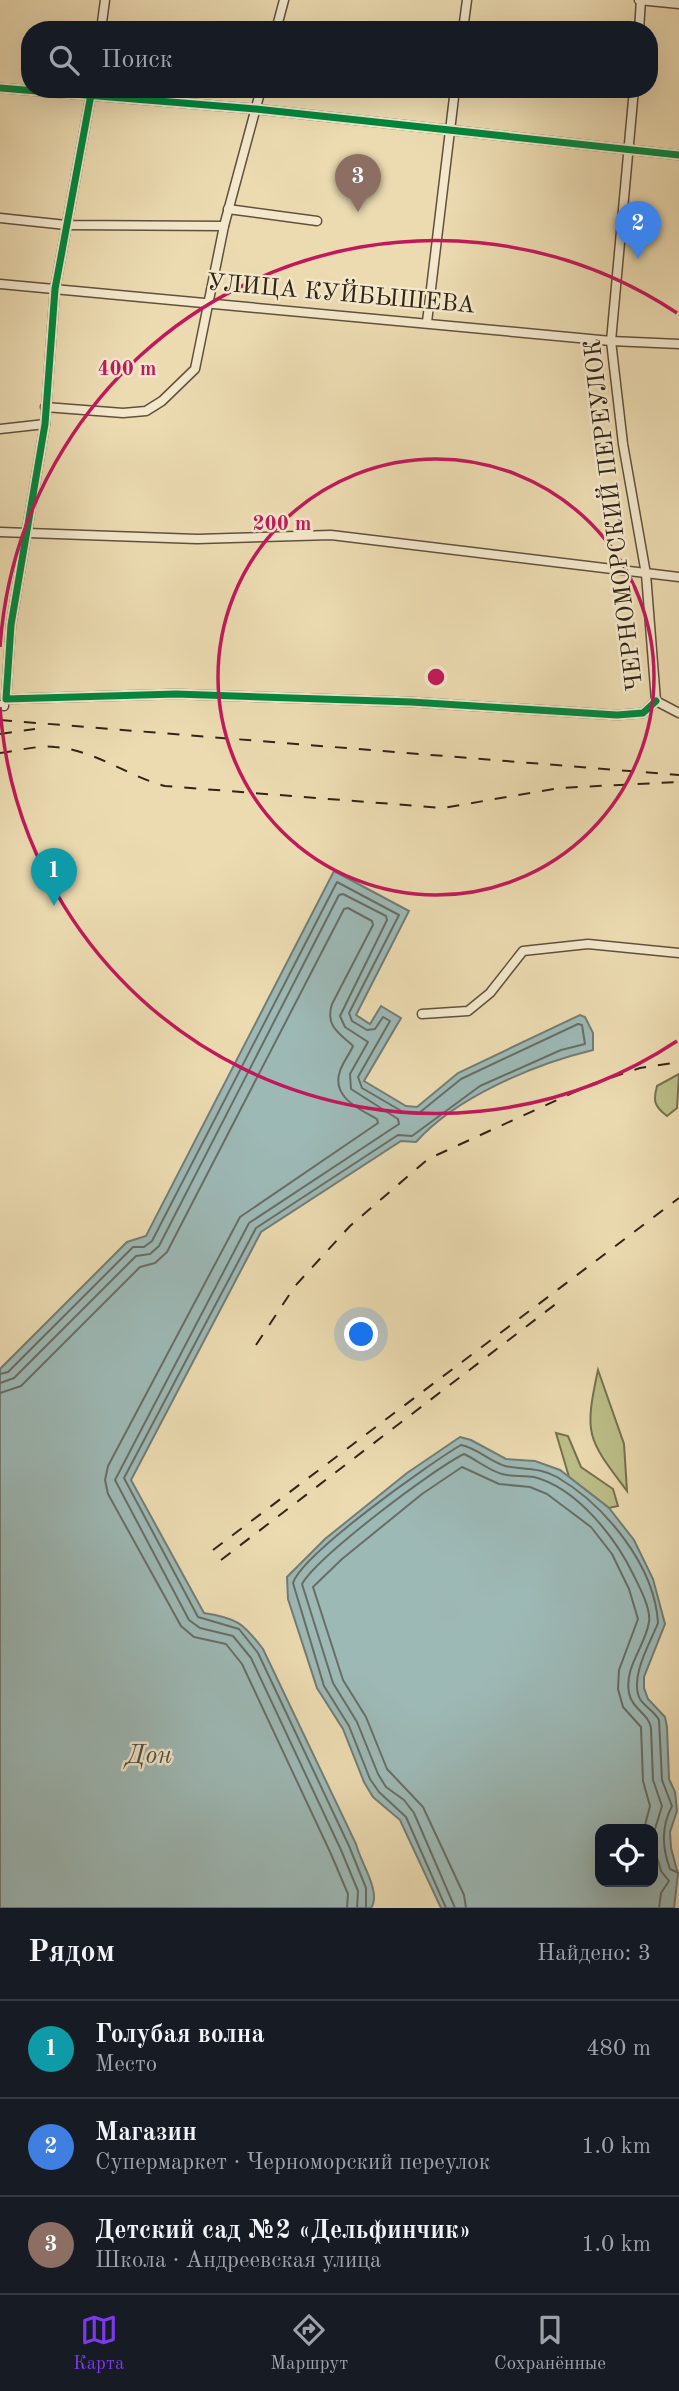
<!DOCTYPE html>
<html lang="ru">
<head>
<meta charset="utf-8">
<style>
  :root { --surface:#171b24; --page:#20242c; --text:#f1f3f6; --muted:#9ea1a6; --line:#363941; --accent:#7c3aed }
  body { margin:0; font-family:"Old Standard TT",serif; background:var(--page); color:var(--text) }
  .controls { position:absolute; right:21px; bottom:21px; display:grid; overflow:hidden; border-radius:14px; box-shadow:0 7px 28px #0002 }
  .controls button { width:63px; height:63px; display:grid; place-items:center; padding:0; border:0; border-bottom:2px solid var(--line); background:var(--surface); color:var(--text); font:35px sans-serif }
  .you { position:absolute; left:362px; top:1335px; width:24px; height:24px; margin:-18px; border:5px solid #fff; border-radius:50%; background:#1a73e8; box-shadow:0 0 0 10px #1a73e833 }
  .badge { display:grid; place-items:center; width:46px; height:46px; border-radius:50%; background:var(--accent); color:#fff; font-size:23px; font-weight:700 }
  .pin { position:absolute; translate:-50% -58px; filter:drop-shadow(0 2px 4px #0008) }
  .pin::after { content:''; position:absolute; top:37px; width:24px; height:21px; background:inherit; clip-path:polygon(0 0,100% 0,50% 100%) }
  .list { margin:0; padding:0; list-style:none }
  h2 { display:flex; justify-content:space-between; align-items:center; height:91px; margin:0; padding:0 28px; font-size:30px }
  h2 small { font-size:23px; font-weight:400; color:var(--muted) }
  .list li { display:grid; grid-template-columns:46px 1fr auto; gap:21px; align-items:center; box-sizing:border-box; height:98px; padding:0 28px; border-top:2px solid var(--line) }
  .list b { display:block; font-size:26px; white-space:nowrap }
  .list p { margin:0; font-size:23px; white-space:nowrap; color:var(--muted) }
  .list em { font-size:23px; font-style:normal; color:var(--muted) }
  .icon { flex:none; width:38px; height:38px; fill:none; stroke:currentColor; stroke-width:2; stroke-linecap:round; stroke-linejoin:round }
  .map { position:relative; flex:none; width:679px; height:1908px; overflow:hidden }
  .search { position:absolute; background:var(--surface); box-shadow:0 7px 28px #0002; left:21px; right:21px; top:21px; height:77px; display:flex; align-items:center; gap:18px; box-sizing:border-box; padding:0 24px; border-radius:28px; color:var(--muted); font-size:26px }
  .sheet { height:385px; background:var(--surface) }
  nav { display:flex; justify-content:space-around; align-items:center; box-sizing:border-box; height:98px; border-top:2px solid var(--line); background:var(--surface); font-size:19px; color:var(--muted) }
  nav a { display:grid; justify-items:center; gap:4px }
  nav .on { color:var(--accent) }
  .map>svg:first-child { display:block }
  .green { fill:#bcbf89; stroke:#76714f; stroke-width:2 }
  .water { fill:#9db9b6; stroke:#727d76; stroke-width:2; fill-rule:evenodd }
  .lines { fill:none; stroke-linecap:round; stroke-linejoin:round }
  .shore { stroke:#676e66; stroke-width:2 }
  .minor-casing { stroke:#60513c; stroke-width:11 }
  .minor { stroke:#f3e8cc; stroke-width:8 }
  .rail { stroke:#312315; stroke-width:2; stroke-dasharray:12 12; stroke-linecap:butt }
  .cycleway-casing { stroke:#f3e8cc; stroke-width:11 }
  .cycleway { stroke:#00873e; stroke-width:7 }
  .ring { fill:none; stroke:#c2185b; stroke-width:3.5 }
  .labels { text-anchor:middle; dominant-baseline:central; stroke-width:5; stroke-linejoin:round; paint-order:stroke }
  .street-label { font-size:24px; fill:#312315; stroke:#f3e8cc }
  .water-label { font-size:26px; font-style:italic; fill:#515045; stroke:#f3e8cc }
  .centre { fill:#c2185b; stroke:#f3e8cc; stroke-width:3.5 }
  .ring-label { font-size:21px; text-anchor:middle; font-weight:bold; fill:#c2185b; stroke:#f3e8cc; stroke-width:5; stroke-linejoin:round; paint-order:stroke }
</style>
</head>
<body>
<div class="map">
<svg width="679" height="1908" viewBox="0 0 679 1908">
  <rect width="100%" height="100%" fill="#ecdbb1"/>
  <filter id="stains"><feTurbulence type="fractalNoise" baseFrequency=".00286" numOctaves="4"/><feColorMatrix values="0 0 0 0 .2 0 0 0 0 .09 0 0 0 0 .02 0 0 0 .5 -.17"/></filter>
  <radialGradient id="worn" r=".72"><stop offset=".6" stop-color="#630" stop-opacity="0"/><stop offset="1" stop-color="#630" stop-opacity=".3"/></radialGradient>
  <g class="green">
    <path d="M679,1074L677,1108L667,1116C654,1106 653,1101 657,1086Z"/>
    <path d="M598,1370L624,1444L627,1491C587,1438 584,1435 598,1370Z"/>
    <polygon points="556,1433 568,1436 581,1467 613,1489 618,1506 609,1508 569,1477"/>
  </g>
  <g class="water">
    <path d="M334,871L409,911L356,1015L370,1024L381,1006L401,1018L364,1081L406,1106L417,1107L458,1073L580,1015L585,1017L593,1033V1050C535,1064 456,1097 416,1142L401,1141L261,1232L131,1480L204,1613C237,1618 243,1623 263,1649L356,1844C360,1862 382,1892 371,1908H0V1369L127,1242L146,1236Z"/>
    <path d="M460,1437L471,1440L506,1459L535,1461L560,1470L609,1508L634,1540L653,1579L665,1624L644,1677V1688L648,1699L665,1717L667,1727L669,1779L675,1792L677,1811L670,1832L671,1848L678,1874L674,1908H441L400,1820L373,1797L364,1782L343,1729L317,1688L288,1599L287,1577L325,1539L407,1473ZM600,1829H653V1882H600Z"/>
  </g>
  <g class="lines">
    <g class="shore">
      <polyline points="0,1374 8,1372 133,1247 144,1247 152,1241 337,882 399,915 349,1013 352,1021 367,1030 375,1029 383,1017 390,1021 358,1077 362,1088 403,1112 419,1113 461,1079 578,1024 582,1025 585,1044 561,1050 480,1086 412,1136 398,1135 256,1228 124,1478 198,1617 239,1629 258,1653 349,1846 366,1888 366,1908"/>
      <polyline points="0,1383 14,1378 136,1256 150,1254 159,1246 339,895 343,894 386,916 387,920 340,1016 345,1027 368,1042 350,1074 351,1089 398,1119 399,1124 249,1223 115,1480 189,1620 200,1628 233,1636 251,1658 341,1850 358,1891 357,1908"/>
      <path d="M0,1393L21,1386L140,1267L155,1263L167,1252L344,909L348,908L372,921L373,925L332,1004C325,1026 339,1033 353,1046C349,1055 343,1062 340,1071C331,1097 359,1109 377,1119L378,1123L240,1217L108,1466L105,1480L108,1494L181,1626L194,1637L226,1644L242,1664L331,1854L348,1894L347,1908"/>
      <path d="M446,1908L406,1817L379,1792L370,1779L349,1726L324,1686L293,1583C302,1554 430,1463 461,1445C477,1448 489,1461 505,1466C523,1470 540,1467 557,1477C605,1505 655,1566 658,1623C650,1643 629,1678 640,1699C645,1707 654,1711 659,1720L662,1780L672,1806C661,1827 662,1847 670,1869L679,1873"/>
      <path d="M455,1908L414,1813L404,1800L386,1787L378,1774L357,1722L333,1683L302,1584C317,1557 433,1469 464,1454C477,1460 488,1470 502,1474C512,1477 524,1475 534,1477C577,1488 616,1538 634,1576C640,1588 651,1609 649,1622C645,1647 624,1667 629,1693C632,1709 649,1714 651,1728L653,1780L662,1806L655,1829V1850L661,1871L669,1881L661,1893L659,1908"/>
      <polyline points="466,1908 464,1895 423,1807 387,1769 366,1717 343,1680 313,1587 342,1559 422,1494 462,1467 499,1484 530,1487 547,1494 591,1527 612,1554 629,1589 638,1619 619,1670 618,1689 623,1707 641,1727 643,1781 650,1806 644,1829"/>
    </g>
    <g class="minor-casing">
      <g id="minor">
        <polyline points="639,0 679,4"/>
        <polyline points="101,30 105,0"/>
        <polyline points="276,30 284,0"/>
        <polyline points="463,30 467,0"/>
        <polyline points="639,30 641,0"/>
        <polyline points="0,88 256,109 679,155"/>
        <polyline points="92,89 55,289 45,424 11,625 6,699 176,694 411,702 617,715 643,713 656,701"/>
        <polyline points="634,89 611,341 623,444 646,574 656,701"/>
        <polyline points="228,209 317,221"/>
        <polyline points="0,218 66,225 224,226"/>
        <polyline points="0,284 611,341 679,344"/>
        <polyline points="427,322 455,89"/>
        <polyline points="45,407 123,413 146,411 162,401 195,369 224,226 261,89"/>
        <polyline points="0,429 45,424"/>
        <polyline points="0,532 197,539 331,535 679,577"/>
        <polyline points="656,701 679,713"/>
        <polyline points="0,705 4,706"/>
        <polyline points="422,1014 468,1011 490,993 523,951 588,944 679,953"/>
      </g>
    </g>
    <use href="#minor" class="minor"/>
    <g class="rail">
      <polyline points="0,720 679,775"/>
      <polyline points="0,734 35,729"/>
      <path d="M0,753C17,751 38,745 55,747C95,750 127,776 165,786L443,808L559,788L679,782"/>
      <polyline points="256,1345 295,1286 350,1226 428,1159 592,1084 640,1068 679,1062"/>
      <polyline points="213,1550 679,1198"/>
      <polyline points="221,1560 557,1303"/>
    </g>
    <g class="cycleway-casing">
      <g id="cycleway">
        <polyline points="0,88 256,109 679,155"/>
        <polyline points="92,89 55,289 45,424 11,625 6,699 176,694 411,702 617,715 643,713 656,701"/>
      </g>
    </g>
    <use href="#cycleway" class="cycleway"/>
  </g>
  <g class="ring">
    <circle cx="436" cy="677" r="218"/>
    <path d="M677 1041A437 437 0 0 1 0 707M0 647A437 437 0 0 1 677 313"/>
  </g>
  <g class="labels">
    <g class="street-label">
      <text transform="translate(341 295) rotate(5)">УЛИЦА КУЙБЫШЕВА</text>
      <text transform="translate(615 515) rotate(-97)">ЧЕРНОМОРСКИЙ ПЕРЕУЛОК</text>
    </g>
    <g class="water-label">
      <text x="149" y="1756">Дон</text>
    </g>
  </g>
  <circle cx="436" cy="677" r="10" class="centre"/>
  <g class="ring-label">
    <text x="127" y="375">400 m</text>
    <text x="282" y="530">200 m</text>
  </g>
  <rect width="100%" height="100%" filter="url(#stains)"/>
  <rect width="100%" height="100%" fill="url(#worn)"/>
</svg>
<div class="controls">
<button><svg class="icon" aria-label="locate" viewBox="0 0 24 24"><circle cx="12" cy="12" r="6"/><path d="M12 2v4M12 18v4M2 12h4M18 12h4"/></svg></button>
</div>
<div class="you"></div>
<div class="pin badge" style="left:54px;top:906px;background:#0f9aa8">1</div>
<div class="pin badge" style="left:638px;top:259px;background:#3f7fe0">2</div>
<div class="pin badge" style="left:358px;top:212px;background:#8d6e63">3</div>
<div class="search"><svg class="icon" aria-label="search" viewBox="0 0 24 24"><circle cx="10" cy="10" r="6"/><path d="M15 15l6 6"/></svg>Поиск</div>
</div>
<section class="sheet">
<h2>Рядом<small>Найдено: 3</small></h2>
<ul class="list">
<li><span class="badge" style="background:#0f9aa8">1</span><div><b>Голубая волна</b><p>Место</p></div><em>480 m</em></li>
<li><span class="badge" style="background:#3f7fe0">2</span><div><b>Магазин</b><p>Супермаркет · Черноморский переулок</p></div><em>1.0 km</em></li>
<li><span class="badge" style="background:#8d6e63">3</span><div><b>Детский сад №2 «Дельфинчик»</b><p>Школа · Андреевская улица</p></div><em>1.0 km</em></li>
</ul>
</section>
<nav>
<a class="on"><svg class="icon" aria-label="map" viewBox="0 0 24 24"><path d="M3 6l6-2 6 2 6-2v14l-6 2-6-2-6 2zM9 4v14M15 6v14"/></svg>Карта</a>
<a><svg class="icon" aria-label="directions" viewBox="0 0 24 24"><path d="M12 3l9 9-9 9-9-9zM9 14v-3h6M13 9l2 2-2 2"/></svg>Маршрут</a>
<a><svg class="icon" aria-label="saved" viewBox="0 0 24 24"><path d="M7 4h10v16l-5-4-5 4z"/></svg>Сохранённые</a>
</nav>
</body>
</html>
